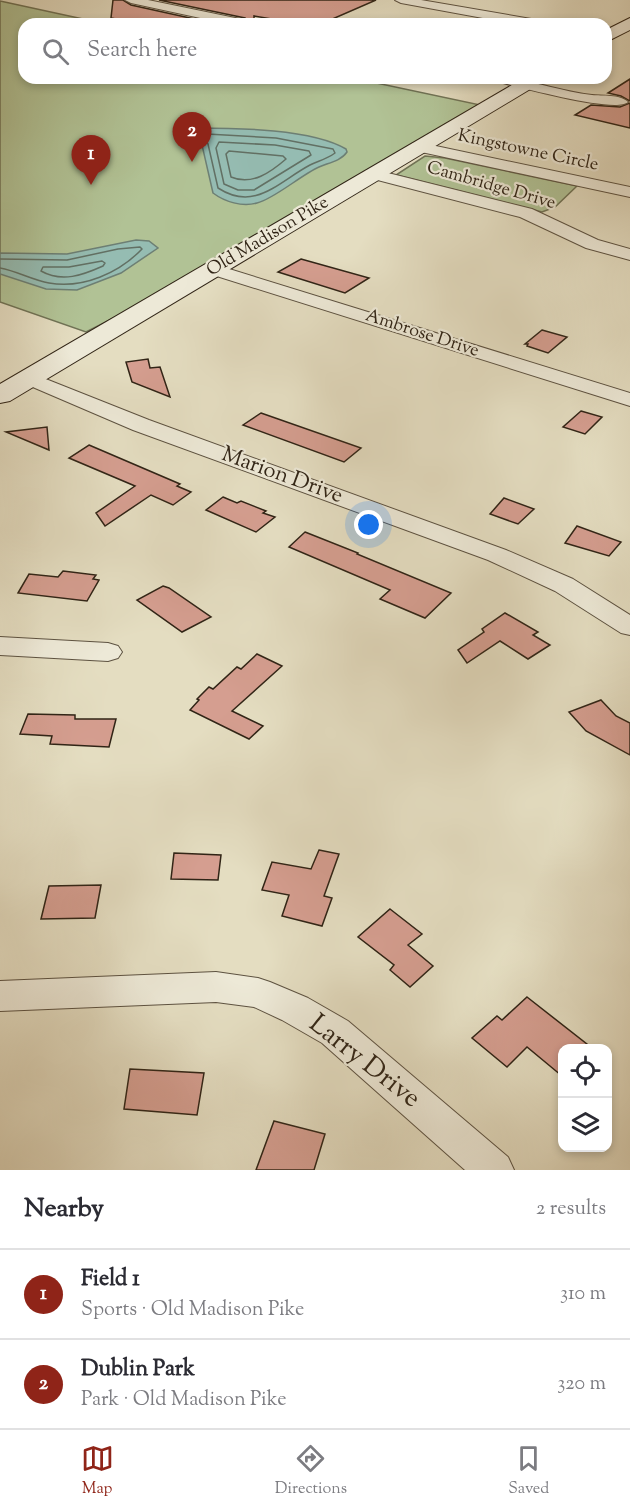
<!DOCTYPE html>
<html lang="en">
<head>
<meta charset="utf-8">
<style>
  :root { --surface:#fff; --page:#f2f2f3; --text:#2b2b33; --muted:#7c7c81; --line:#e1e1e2; --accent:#8f2418 }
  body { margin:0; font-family:"Sorts Mill Goudy",serif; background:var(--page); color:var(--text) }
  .controls { position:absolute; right:18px; bottom:18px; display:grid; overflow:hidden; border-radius:12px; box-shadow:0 3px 9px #0003 }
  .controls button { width:54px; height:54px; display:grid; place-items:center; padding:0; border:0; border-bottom:2px solid var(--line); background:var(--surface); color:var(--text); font:30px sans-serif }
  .you { position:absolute; left:369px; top:525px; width:21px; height:21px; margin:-15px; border:4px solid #fff; border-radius:50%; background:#1a73e8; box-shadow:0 0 0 9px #1a73e833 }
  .badge { display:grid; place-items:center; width:39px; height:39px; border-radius:50%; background:var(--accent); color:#fff; font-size:20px; font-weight:700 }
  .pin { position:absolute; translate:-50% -50px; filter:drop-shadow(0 2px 3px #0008) }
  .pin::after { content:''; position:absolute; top:32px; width:21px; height:18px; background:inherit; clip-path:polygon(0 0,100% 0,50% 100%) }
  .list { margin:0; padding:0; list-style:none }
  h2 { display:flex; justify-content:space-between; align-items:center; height:78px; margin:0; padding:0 24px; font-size:26px }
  h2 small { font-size:20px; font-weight:400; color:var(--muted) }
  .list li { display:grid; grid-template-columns:39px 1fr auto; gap:18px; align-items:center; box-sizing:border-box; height:90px; padding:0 24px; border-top:2px solid var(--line) }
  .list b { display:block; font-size:22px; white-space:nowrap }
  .list p { margin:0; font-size:20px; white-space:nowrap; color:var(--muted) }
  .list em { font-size:20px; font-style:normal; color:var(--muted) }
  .icon { flex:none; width:33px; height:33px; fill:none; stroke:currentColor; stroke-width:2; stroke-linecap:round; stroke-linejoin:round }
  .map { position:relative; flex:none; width:630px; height:1170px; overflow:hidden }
  .search { position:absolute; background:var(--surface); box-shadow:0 3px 9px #0003; left:18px; right:18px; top:18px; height:66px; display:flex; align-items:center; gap:15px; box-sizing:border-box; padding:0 21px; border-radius:18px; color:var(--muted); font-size:22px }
  .sheet { height:258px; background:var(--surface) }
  nav { display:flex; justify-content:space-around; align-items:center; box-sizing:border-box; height:84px; border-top:2px solid var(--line); background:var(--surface); font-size:16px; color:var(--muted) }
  nav a { display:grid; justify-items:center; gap:3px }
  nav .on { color:var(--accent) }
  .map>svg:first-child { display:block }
  .green { fill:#b1c295; stroke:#707356; stroke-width:1.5 }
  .water { fill:#95bcb2; stroke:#6d7f74; stroke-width:1.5 }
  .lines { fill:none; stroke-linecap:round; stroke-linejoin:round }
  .shore { stroke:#627064; stroke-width:1.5 }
  .building { fill:#d59e90; stroke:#302416; stroke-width:1.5 }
  .minor-casing { stroke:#5d5241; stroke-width:2 }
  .secondary-casing { stroke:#302416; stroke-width:2 }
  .minor { fill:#ede9d7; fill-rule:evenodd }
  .secondary { fill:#ede9d7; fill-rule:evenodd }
  .labels { text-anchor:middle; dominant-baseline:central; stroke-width:4.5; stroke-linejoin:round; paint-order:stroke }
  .far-street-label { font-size:18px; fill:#302416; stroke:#ede9d7 }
  .street-label { font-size:22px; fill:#302416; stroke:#ede9d7 }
  .near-street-label { font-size:27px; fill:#302416; stroke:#ede9d7 }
</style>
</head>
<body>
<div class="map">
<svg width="630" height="1170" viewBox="0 0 630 1170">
  <rect width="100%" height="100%" fill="#e4ddc1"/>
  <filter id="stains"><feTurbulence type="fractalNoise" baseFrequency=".00333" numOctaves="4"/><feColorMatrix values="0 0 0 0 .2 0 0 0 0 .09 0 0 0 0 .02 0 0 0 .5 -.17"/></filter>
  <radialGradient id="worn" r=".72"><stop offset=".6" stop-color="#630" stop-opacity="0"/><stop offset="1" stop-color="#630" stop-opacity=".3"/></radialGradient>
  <g class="green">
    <polygon points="0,1 106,24 24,24 24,78 353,78 485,106 165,292 86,332 0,302"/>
    <polygon points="425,156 445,158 577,186 555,207 542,212 396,175"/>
  </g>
  <g class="water">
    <path d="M197,128C237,128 312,129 346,149L347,152C341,161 328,163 319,167C301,175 274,199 257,203C242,207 225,202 213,193L202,145L178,135Z"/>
    <polygon points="136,240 149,241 158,248 121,273 77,290 46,289 0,274 0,253 67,254"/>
  </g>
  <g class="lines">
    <g class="shore">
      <path d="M207,134L276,138L333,149L335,153C327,159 318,161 310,165C278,182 255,212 218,188L208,144L204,138Z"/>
      <polygon points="219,142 275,145 309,151 311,155 254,190 238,190 224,184 216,148"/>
      <path d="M229,151L283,156L286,159C271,172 252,186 231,177L226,154Z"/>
      <path d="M0,259L67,260L118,249L140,247L142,249C119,273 83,289 49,283C32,280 17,271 0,268"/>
      <path d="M102,261L105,263L103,266C83,275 62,283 41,271L43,267H69Z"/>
    </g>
  </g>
  <g class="building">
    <polygon points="113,0 123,0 131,5 217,24 141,24 111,18"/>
    <polygon points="159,0 376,0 321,24 301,24 254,16 254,24 253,24 245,18"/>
    <polygon points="630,79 630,101 621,96 608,93"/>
    <polygon points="630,103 630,128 575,115 591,105 620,107"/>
    <polygon points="301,259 369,278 345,293 278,272"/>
    <polygon points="542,330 567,337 548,353 527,346 528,344 525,344"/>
    <polygon points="148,359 150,368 160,367 170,397 132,382 126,362"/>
    <polygon points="581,411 602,417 585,434 563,427"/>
    <polygon points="261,413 361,448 344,462 243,425"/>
    <polygon points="47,427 49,450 6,432"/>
    <polygon points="89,445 180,484 177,486 191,492 173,505 151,495 105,526 96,513 135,486 69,458"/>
    <polygon points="223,497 237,503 241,501 266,511 263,513 275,517 256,532 206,510"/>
    <polygon points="504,498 534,509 518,524 490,514"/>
    <polygon points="577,526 621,542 609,556 565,543"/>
    <polygon points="305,532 358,553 357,554 451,593 425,618 380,599 390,590 289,547"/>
    <polygon points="63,571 96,575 93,579 99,580 87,601 18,593 29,574 58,577"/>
    <polygon points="163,586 169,588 211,617 182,632 137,600"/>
    <polygon points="505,613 538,632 533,635 550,645 528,659 500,641 467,663 458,650 484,632 482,629"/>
    <polygon points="257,654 282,666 232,711 263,726 249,739 190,710 199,700 197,699 209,687 213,689 237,667 241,669"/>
    <polygon points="601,700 616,716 630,723 630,755 586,731 569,712"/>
    <polygon points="28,714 75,715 75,719 116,719 109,747 50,744 52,736 20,734"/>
    <polygon points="319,850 339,854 324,896 332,898 322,926 282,916 289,895 262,890 272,862 311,869"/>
    <polygon points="174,853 221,855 218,880 171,879"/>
    <polygon points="101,885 95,918 41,919 49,886"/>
    <polygon points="390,909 422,934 408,945 433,966 410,987 390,970 394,965 358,937"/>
    <polygon points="527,997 592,1048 562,1048 562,1076 527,1047 507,1067 472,1038 497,1016 502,1020"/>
    <polygon points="130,1069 204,1073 197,1115 124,1109"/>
    <polygon points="274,1121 325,1134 314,1170 256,1170"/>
  </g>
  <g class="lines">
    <g class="minor-casing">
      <g id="minor">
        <polygon points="125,0 148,0 245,20 251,24 228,24 131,3"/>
        <polygon points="395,0 421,0 537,20 543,24 516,24 401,3"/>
        <path d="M493,78C529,78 557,91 592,95C602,96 620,94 628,102C616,114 516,86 495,81Z"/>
        <polygon points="417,142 630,187 630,197 412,150 409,147 412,144"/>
        <polygon points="372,169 532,209 598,240 630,249 630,260 586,248 520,217 366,177 364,174 366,171"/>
        <polygon points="213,264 630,393 630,406 207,273 204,269 207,265"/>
        <polygon points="28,372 149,420 506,550 573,579 630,615 630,635 621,633 555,591 488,560 133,430 21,382 18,378 21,374"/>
        <polygon points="0,637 108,643 118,646 122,652 118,658 108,661 0,655"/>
        <polygon points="216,972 258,978 270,982 308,998 348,1021 508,1157 514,1170 465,1170 322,1043 282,1020 254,1007 216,1002 0,1011 0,981"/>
      </g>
    </g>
    <g class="secondary-casing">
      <g id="secondary">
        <polygon points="630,18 630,30 606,42 606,30"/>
        <polygon points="524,78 545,78 542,82 10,401 0,403 0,384"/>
      </g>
    </g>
    <use href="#minor" class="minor"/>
    <use href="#secondary" class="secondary"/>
  </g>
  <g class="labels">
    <g class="far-street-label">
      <text transform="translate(528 151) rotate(12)">Kingstowne Circle</text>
      <text transform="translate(491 186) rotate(16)">Cambridge Drive</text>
      <text transform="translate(268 237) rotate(-31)">Old Madison Pike</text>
      <text transform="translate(422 334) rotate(18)">Ambrose Drive</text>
    </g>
    <g class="street-label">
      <text transform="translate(282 476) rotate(20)">Marion Drive</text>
    </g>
    <g class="near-street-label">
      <text transform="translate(364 1062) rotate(38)">Larry Drive</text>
    </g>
  </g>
  <rect width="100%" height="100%" filter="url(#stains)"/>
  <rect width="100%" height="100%" fill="url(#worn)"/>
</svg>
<div class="controls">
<button><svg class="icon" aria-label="locate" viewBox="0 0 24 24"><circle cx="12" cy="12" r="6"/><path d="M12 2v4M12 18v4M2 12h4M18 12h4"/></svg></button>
<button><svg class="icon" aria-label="layers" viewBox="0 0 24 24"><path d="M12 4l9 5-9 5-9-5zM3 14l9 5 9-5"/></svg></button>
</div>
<div class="you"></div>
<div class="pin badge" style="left:91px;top:185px">1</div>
<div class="pin badge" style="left:192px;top:162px">2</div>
<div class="search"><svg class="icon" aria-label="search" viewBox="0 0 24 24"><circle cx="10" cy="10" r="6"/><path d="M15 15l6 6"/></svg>Search here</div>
</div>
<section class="sheet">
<h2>Nearby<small>2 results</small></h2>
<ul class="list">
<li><span class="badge">1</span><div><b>Field 1</b><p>Sports · Old Madison Pike</p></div><em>310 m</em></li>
<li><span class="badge">2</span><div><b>Dublin Park</b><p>Park · Old Madison Pike</p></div><em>320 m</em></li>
</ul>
</section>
<nav>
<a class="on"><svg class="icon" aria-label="map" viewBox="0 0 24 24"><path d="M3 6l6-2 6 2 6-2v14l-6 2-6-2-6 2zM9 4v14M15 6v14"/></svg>Map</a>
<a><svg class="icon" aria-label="directions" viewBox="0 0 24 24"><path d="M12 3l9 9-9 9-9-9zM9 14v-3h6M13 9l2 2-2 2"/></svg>Directions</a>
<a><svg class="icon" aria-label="saved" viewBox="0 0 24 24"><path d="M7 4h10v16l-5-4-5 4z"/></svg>Saved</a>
</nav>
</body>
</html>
